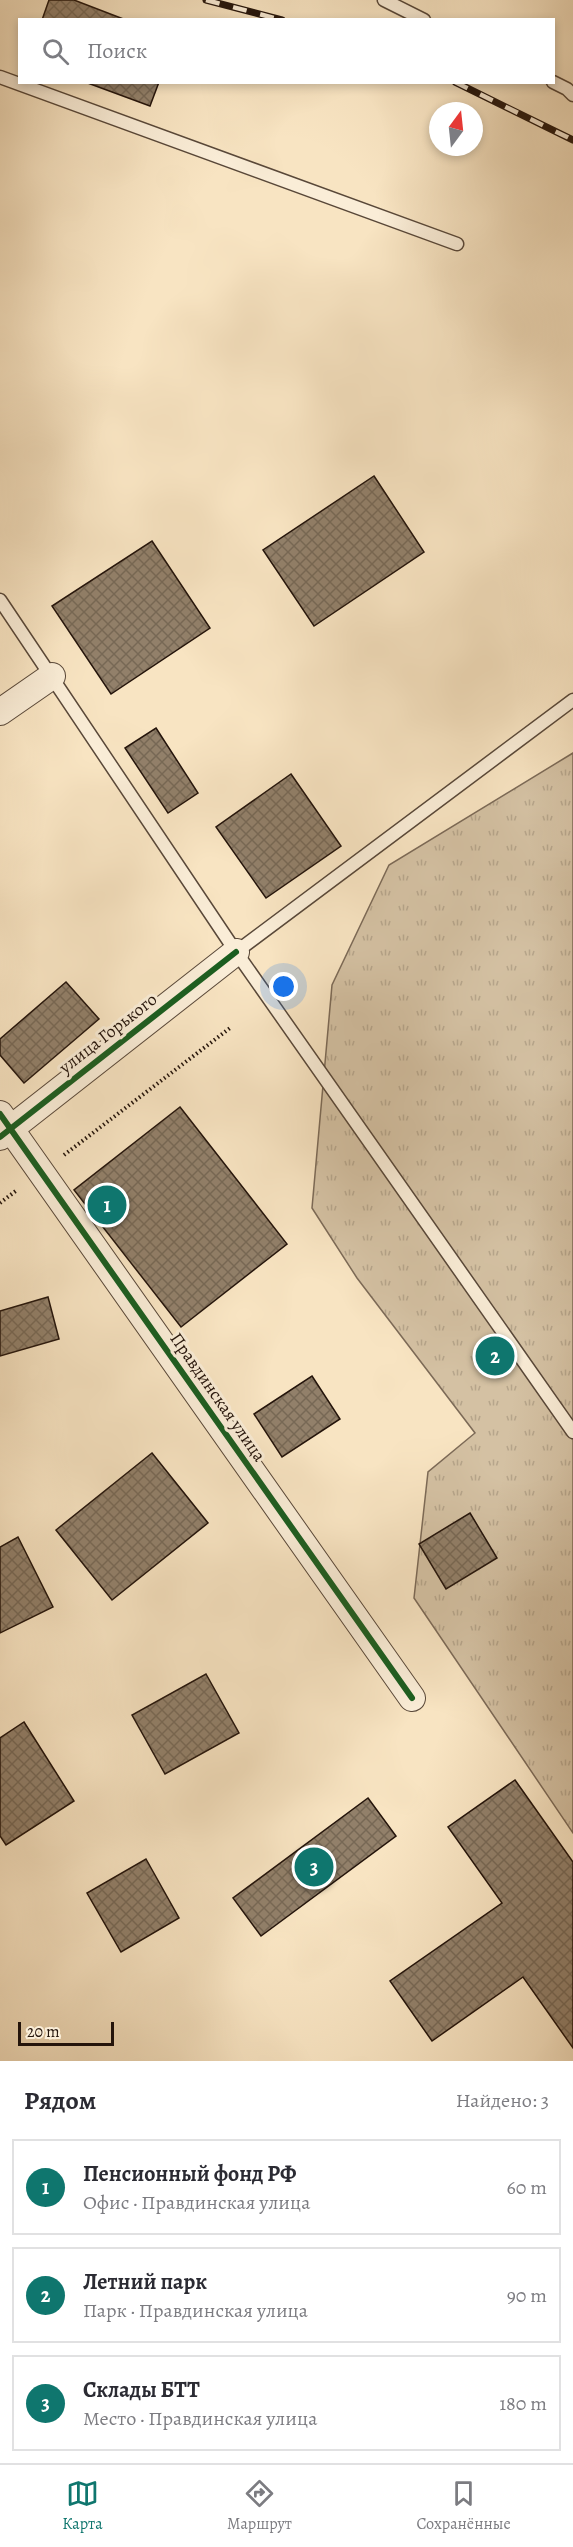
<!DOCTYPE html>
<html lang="ru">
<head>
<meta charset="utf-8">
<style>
  :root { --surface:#fff; --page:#f2f2f3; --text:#2b2b33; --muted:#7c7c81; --line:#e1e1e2; --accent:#0f766e }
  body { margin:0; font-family:Alegreya,serif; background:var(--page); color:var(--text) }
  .compass { position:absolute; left:429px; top:102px; width:54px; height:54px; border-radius:50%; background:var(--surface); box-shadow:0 3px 9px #0003; rotate:15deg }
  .scale { position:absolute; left:18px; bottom:15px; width:96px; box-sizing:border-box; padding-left:6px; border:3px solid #24140b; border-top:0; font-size:16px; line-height:21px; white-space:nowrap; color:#24140b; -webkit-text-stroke:4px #faedd7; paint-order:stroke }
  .you { position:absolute; left:284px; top:987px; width:21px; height:21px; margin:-15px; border:4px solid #fff; border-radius:50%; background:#1a73e8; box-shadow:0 0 0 9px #1a73e833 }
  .badge { display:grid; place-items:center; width:39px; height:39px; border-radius:50%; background:var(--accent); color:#fff; font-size:20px; font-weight:700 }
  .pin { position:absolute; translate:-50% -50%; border:3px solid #fff; box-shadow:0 2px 6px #0006 }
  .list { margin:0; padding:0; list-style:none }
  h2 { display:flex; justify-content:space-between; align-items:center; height:78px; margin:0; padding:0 24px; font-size:26px }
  h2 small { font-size:20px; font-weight:400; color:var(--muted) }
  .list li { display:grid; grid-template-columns:39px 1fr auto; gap:18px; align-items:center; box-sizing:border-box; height:96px; margin:0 12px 12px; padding:0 12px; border:2px solid var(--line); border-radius:0px }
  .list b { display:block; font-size:22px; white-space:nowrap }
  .list p { margin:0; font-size:20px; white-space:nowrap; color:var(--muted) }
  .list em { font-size:20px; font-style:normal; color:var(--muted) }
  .icon { flex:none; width:33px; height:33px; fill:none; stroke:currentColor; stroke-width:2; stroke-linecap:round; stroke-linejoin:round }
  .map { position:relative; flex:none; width:573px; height:2061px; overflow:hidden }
  .search { position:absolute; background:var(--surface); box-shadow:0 3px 9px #0003; left:18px; right:18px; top:18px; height:66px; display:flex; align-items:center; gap:15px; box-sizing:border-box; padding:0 21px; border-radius:0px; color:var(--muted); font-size:22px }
  .sheet { height:402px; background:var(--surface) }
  nav { display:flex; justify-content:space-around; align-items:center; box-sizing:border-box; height:84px; border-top:2px solid var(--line); background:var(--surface); font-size:16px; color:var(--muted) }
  nav a { display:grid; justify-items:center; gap:3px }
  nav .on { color:var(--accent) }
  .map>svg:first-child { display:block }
  .park { fill:url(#park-tufts); stroke:#7c6a57; stroke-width:1.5 }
  .building { fill:url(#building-cross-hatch); stroke:#24140b; stroke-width:1.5 }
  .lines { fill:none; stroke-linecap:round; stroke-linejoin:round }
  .service-casing { stroke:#594839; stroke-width:15 }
  .minor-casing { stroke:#594839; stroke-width:28 }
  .path { stroke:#24140b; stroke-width:4; stroke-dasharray:1.5 3; stroke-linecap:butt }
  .service { stroke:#faedd7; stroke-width:12 }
  .minor { stroke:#faedd7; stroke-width:26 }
  .rail-casing { stroke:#24140b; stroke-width:7 }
  .rail { stroke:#faedd7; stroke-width:4.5; stroke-dasharray:14; stroke-linecap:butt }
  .cycleway-casing { stroke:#faedd7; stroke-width:10 }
  .cycleway { stroke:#1b5e20; stroke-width:6 }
  .labels { text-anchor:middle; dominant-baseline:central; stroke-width:6; stroke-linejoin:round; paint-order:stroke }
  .street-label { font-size:18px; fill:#24140b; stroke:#faedd7 }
</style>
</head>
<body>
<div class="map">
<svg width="573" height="2061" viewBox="0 0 573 2061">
  <defs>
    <pattern id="park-tufts" width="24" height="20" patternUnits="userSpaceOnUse" patternTransform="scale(1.5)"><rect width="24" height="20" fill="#d4c1a3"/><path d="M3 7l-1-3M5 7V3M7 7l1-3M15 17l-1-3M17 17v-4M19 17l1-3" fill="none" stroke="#b6a58b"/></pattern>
    <pattern id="building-cross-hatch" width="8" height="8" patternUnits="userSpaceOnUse" patternTransform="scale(1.5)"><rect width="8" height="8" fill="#92806a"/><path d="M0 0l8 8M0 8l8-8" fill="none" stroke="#776855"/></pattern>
  </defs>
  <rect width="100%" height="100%" fill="#f8e4c2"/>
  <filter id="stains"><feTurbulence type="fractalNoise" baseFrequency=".00333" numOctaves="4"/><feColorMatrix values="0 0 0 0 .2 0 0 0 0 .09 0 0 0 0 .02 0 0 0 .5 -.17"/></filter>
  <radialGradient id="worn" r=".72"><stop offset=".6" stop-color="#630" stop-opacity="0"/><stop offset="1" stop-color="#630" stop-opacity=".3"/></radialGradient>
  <polygon class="park" points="573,753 573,1833 414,1598 428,1472 475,1433 357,1278 312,1208 332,985 389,865"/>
  <g class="building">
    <polygon points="49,0 74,0 126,20 42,20"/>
    <polygon points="85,82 159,82 150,106"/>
    <polygon points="374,476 424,552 314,626 263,550"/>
    <polygon points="152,541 210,628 111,694 52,606"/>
    <polygon points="156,728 198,793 168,813 125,748"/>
    <polygon points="291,774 341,846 266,898 216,827"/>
    <polygon points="66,982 99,1019 24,1083 0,1055 0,1039"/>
    <polygon points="180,1107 287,1244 181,1327 74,1190"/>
    <polygon points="48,1297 59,1339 0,1356 0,1311"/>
    <polygon points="312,1376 340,1419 282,1457 254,1414"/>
    <polygon points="152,1453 208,1523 112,1600 56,1530"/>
    <polygon points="470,1513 497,1558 446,1589 419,1544"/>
    <polygon points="18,1537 53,1607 0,1633 0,1547"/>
    <polygon points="206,1674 239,1733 165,1774 132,1715"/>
    <polygon points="24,1722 74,1801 6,1845 0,1836 0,1738"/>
    <polygon points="515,1780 573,1862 573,2048 523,1977 432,2041 390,1981 502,1903 448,1827"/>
    <polygon points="368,1798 396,1836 261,1936 233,1898"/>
    <polygon points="146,1859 179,1918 121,1952 87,1893"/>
  </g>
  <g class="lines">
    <g class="service-casing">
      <g id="service">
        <polyline points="384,0 424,20"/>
        <polyline points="0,77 457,244"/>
        <polyline points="553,82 567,89 573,95"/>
        <polyline points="0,600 236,952 573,1432"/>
        <polyline points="236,952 573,700"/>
      </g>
    </g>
    <g class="minor-casing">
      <g id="minor">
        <polyline points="0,712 52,676"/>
        <polyline points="0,1114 412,1698"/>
        <polyline points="0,1137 236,952"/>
      </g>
    </g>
    <g class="path">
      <polyline points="64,1155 230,1028"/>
      <polyline points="0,1203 17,1190"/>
    </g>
    <use href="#service" class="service"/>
    <use href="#minor" class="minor"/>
    <g class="rail-casing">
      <g id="rail">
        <polyline points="206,0 282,20"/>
        <polyline points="455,82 573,140"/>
      </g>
    </g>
    <use href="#rail" class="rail"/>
    <g class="cycleway-casing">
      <g id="cycleway">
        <polyline points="0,1114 412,1698"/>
        <polyline points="0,1137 236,952"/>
      </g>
    </g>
    <use href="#cycleway" class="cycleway"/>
  </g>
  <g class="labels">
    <g class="street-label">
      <text transform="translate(108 1033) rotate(-38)">улица Горького</text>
      <text transform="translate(218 1397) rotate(55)">Правдинская улица</text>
    </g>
  </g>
  <rect width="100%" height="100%" filter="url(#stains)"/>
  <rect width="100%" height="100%" fill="url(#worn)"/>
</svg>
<svg class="compass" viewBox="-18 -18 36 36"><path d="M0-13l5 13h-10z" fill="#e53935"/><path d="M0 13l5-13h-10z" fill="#7c7c81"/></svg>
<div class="scale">20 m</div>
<div class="you"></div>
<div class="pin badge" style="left:107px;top:1205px">1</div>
<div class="pin badge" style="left:495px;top:1356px">2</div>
<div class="pin badge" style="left:314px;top:1867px">3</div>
<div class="search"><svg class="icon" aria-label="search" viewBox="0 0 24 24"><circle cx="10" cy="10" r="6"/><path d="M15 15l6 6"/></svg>Поиск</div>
</div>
<section class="sheet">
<h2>Рядом<small>Найдено: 3</small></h2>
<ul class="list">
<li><span class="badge">1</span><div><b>Пенсионный фонд РФ</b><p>Офис · Правдинская улица</p></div><em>60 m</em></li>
<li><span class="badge">2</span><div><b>Летний парк</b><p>Парк · Правдинская улица</p></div><em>90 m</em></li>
<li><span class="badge">3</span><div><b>Склады БТТ</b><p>Место · Правдинская улица</p></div><em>180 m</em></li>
</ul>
</section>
<nav>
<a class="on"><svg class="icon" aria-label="map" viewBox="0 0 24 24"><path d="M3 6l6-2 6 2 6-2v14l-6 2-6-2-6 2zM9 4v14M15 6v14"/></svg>Карта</a>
<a><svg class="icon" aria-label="directions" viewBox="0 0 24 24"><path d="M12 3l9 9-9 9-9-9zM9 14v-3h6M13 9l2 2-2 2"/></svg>Маршрут</a>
<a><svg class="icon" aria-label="saved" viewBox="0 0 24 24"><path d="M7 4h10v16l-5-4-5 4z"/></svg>Сохранённые</a>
</nav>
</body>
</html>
